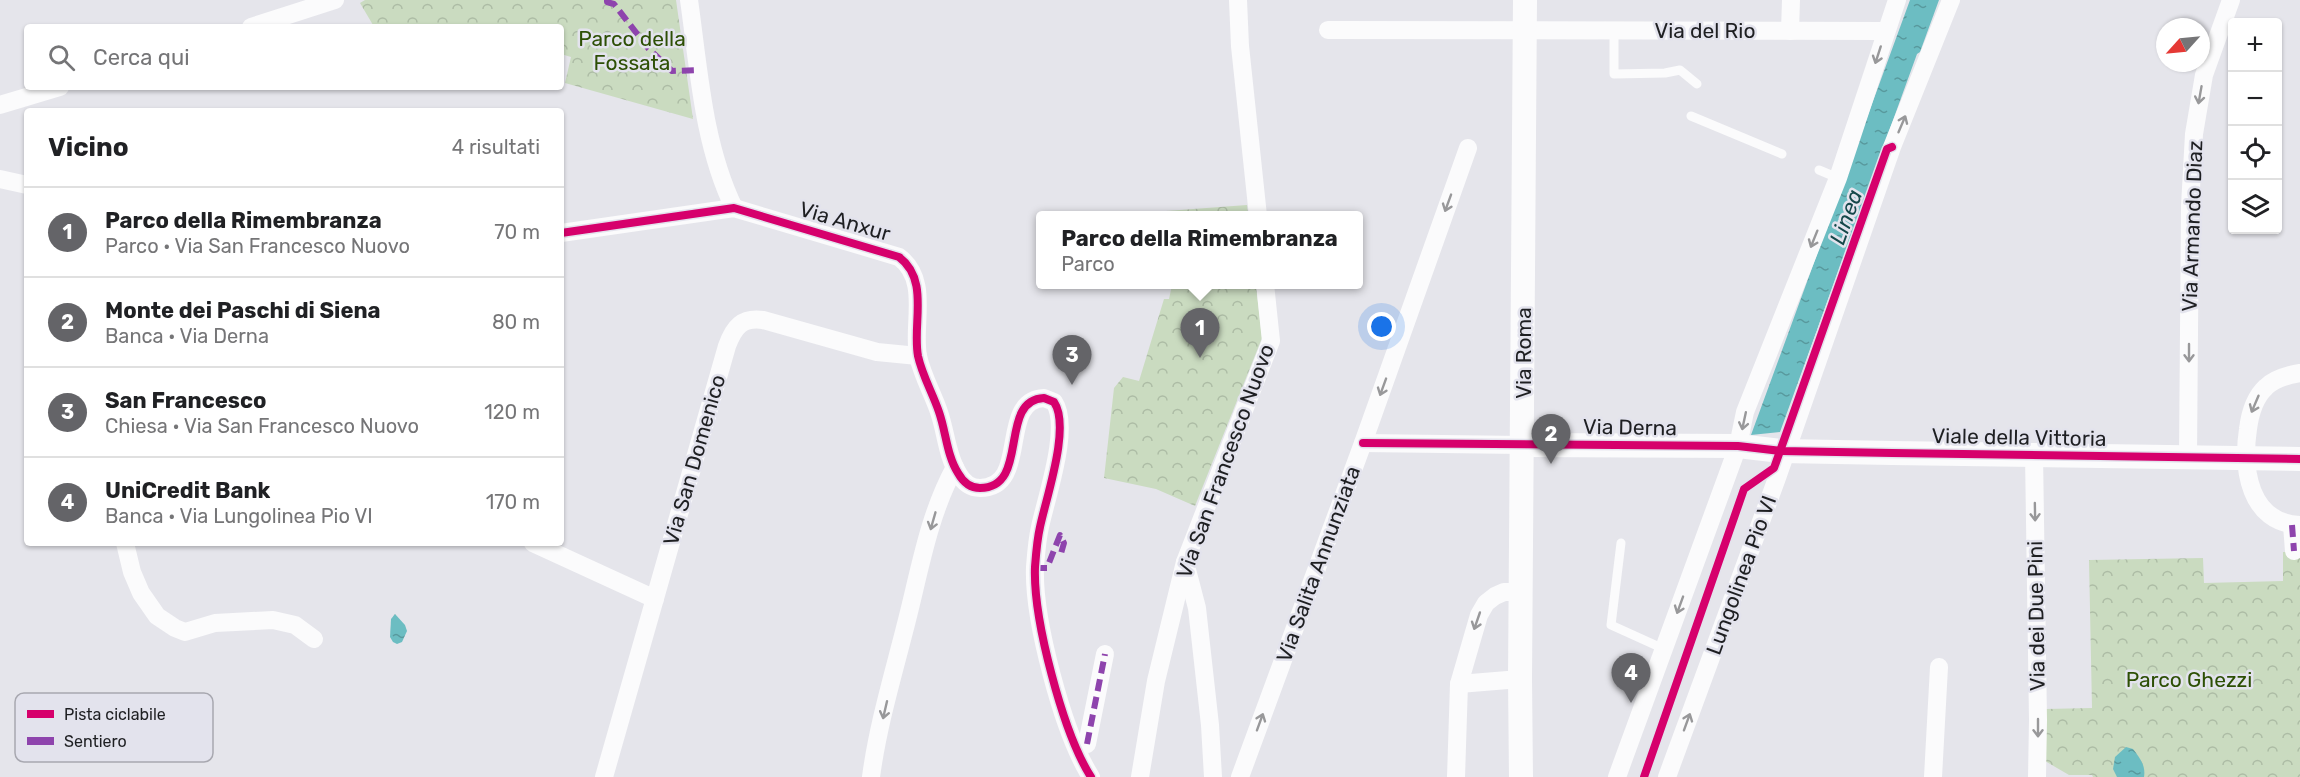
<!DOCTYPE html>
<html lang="it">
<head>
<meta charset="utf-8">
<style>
  :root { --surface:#fff; --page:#f2f2f2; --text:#202124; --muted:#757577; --line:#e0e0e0; --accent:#646468 }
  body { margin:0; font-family:Rubik,sans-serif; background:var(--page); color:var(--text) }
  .controls { position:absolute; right:18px; top:18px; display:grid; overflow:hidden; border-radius:6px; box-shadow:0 2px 4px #0004 }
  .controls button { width:54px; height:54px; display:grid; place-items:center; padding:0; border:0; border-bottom:2px solid var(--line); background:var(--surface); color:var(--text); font:30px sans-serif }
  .compass { position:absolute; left:2156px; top:18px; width:54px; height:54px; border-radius:50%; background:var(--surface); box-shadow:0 2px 4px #0004; rotate:243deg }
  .you { position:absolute; left:1382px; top:327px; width:21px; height:21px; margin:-15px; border:4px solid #fff; border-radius:50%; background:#1a73e8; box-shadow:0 0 0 9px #1a73e833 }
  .badge { display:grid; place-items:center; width:39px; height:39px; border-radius:50%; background:var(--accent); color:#fff; font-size:20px; font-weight:700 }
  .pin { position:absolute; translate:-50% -50px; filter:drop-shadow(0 2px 3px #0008) }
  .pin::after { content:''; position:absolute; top:32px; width:21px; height:18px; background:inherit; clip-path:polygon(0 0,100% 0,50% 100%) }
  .popup { position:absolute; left:1036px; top:211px; width:327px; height:78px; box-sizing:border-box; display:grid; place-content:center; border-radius:6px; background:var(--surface); filter:drop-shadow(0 2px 4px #0005); font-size:20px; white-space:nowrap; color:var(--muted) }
  .popup b { font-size:22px; color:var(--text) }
  .popup::after { content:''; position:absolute; left:50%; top:100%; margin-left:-12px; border:12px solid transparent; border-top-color:var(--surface) }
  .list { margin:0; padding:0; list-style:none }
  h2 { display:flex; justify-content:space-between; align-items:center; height:78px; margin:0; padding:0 24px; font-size:26px }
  h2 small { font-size:20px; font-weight:400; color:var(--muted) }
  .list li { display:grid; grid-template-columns:39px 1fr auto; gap:18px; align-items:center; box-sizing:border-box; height:90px; padding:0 24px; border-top:2px solid var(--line) }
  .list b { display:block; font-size:22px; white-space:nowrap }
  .list p { margin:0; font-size:20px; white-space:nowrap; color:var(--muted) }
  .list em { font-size:20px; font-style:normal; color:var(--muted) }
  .icon { flex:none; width:33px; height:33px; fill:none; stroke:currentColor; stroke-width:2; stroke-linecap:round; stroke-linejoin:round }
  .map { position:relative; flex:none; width:2300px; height:777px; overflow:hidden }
  .search { position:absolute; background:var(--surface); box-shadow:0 2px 4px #0004; left:24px; top:24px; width:540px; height:66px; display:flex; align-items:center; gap:15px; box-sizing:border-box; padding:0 21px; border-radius:6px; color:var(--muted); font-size:22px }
  .panel { position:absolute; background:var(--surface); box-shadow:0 2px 4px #0004; left:24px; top:108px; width:540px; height:438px; border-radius:6px }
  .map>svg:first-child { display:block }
  .park { fill:url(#park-crowns) }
  .water { fill:url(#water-ripples) }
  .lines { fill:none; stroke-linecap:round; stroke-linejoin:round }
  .lane { stroke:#fbfbfc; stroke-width:9 }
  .street { stroke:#fbfbfc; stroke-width:18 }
  .secondary { stroke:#fbfbfc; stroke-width:24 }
  .quiet { stroke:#8e44ad; stroke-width:6; stroke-dasharray:12 6; stroke-linecap:butt }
  .cycleway-casing { stroke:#e3e3ed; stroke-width:11 }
  .cycleway { stroke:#d6006c; stroke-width:8 }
  .oneway { stroke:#98989a }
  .labels { text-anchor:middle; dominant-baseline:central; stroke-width:5; stroke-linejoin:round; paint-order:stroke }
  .street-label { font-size:21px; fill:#1e1f22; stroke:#e3e3ed }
  .park-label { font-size:21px; fill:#2d4f05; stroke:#e3e3ed }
  .water-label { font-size:22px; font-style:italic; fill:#15484a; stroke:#e3e3ed }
  .key { fill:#e3e3ed; stroke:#a8a8b0; stroke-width:1.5 }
  .key-label { font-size:16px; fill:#1e1f22 }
</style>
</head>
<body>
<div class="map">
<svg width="2300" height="777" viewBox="0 0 2300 777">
  <defs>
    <pattern id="park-crowns" width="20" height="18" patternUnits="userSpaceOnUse" patternTransform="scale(1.5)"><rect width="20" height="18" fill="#cadbc0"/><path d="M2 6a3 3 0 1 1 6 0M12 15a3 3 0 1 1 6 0" fill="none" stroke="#adbca5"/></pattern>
    <pattern id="water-ripples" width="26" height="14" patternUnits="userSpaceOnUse" patternTransform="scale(1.5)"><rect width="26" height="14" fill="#6cbdc2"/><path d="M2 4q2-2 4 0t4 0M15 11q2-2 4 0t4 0" fill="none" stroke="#58999d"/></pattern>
  </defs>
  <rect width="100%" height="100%" fill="#e5e5eb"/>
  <g class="park">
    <polygon points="365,0 676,0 693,119 565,83 571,57 561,54 561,27 373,25 360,3"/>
    <polygon points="1247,205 1248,215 1140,215 1139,213"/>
    <polygon points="1172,285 1256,285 1262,338 1195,506 1156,489 1104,478 1114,388 1123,377 1139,381 1164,299 1169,299"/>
    <polygon points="2300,551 2300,777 2093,777 2092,775 2069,775 2045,761 2045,709 2092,708 2089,560 2203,558 2204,583 2283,581 2283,552"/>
  </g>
  <g class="water">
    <polygon points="1910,0 1939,0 1920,52 1917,54 1780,432 1751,435"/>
    <polygon points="395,614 405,625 407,631 402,642 397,644 393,642 390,637 391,619"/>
    <path d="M2126,747L2133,749C2140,758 2146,766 2144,777H2117L2113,769L2115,757Z"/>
  </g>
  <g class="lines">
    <g class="lane">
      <polyline points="1614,30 1614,74 1665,73 1680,70 1697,84"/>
      <polyline points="1691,116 1782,154"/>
      <polyline points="1819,170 1838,178"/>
      <polyline points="1621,543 1611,625 1664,649"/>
    </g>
    <g class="street">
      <path d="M689,0C699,70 703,144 734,208"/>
      <polyline points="1238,0 1240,46 1258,216"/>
      <polyline points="251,27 335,0"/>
      <polyline points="1328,30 1886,31"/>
      <polyline points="1790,31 1791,0"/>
      <polyline points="0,105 60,87"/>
      <polyline points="0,179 27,185"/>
      <path d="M561,233L734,208L899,257C930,280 912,324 918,356C922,375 933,394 939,412C946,432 947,456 958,473C963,482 970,488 980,488C1031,488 997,400 1044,398L1054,402C1071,427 1046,498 1040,527C1037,540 1036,554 1035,567C1033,619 1063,733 1091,777"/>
      <path d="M2300,373C2288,375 2275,378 2266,387C2254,398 2250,413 2248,429C2242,469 2249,523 2300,525"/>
      <polyline points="1363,443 1522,445"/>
      <polyline points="2034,454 2038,720 2037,777"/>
      <polyline points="2188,457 2190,206 2194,134 2204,75 2231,0"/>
      <polyline points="2292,525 2294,551"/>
      <polyline points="125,543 132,572 141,593 157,616 175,628 185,632 215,623 273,620 295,625 314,639"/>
      <polyline points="533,543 655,599"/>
      <polyline points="1185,562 1197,608 1210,725 1213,777"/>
      <polyline points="1459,684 1520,679"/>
      <polyline points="1087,744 1105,654"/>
      <path d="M604,777L727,346C734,327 742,317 763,320L877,352L918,356"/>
      <path d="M871,777C878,724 894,672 907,620C920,569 929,514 955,467"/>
      <polyline points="1140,777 1156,681 1185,562 1271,341 1265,284"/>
      <polyline points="1240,777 1363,443 1468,148"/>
      <polyline points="1456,777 1459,684 1479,615 1486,603 1495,596 1504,592 1521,592"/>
      <polyline points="1617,777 1738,446 1745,412 1838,178 1897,0"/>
      <polyline points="1667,777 1777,478 1892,147 1951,0"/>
      <polyline points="1933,777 1939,667"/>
    </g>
    <g class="secondary">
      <polyline points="1522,445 1738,446 1781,451 1892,453 2300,459"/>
      <polyline points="1521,777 1520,679 1525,0"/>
    </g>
    <g class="quiet">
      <polyline points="607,0 607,2 614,4 648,48 672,71 699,70"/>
      <polyline points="2292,525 2294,551"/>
      <polyline points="1035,568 1047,568 1060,535 1064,543 1060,557"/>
      <polyline points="1087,744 1105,654"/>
    </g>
    <g class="cycleway-casing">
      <g id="cycleway">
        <path d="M561,233L734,208L899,257C930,280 912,324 918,356C922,375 933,394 939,412C946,432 947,456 958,473C963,482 970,488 980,488C1031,488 997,400 1044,398L1054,402C1071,427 1046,498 1040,527C1037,540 1036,554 1035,567C1033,619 1063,733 1091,777"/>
        <polyline points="1363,443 1738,446 1781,451 1892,453 2300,459"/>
        <polyline points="1644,777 1744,489 1774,468 1887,149 1892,147"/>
      </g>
    </g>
    <use href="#cycleway" class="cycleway"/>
  </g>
  <defs><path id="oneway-shaft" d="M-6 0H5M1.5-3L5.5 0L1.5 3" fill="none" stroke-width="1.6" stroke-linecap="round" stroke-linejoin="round" transform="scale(1.5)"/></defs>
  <g class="oneway">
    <use href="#oneway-shaft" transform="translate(1878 55) rotate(108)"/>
    <use href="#oneway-shaft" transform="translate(2200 95) rotate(100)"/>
    <use href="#oneway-shaft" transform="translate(1902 124) rotate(-67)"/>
    <use href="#oneway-shaft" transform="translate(1448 203) rotate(110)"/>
    <use href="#oneway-shaft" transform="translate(1814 239) rotate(112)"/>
    <use href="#oneway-shaft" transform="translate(2189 353) rotate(90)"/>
    <use href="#oneway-shaft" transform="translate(1383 387) rotate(110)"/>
    <use href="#oneway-shaft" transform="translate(2255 404) rotate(113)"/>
    <use href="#oneway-shaft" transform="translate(1744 421) rotate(102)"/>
    <use href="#oneway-shaft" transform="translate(2035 512) rotate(89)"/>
    <use href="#oneway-shaft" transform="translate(933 521) rotate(106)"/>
    <use href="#oneway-shaft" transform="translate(1680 605) rotate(110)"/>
    <use href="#oneway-shaft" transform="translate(1477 621) rotate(109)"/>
    <use href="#oneway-shaft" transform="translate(885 710) rotate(103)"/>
    <use href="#oneway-shaft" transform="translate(1260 722) rotate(-70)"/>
    <use href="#oneway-shaft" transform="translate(1687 722) rotate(-70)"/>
    <use href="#oneway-shaft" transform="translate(2038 728) rotate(90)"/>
  </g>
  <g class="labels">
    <g class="street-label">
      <text x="1705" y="30">Via del Rio</text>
      <text transform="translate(845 221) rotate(16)">Via Anxur</text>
      <text transform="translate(2192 226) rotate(-88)">Via Armando Diaz</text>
      <text transform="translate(1523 353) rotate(-90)">Via Roma</text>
      <text transform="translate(1630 427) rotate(1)">Via Derna</text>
      <text transform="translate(2019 437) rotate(1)">Viale della Vittoria</text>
      <text transform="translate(694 460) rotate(-74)">Via San Domenico</text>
      <text transform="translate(1225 461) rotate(-70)">Via San Francesco Nuovo</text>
      <text transform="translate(1318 564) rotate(-70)">Via Salita Annunziata</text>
      <text transform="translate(1741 575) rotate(-70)">Lungolinea Pio VI</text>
      <text transform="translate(2036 616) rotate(-91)">Via dei Due Pini</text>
    </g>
    <g class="park-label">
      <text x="632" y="38">Parco della<tspan x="632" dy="24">Fossata</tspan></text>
      <text x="2189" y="679">Parco Ghezzi</text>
    </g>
    <g class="water-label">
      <text transform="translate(1846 217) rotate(-70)">Linea</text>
    </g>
  </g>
  <rect x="15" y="693" width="198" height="69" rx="9" class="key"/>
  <rect x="27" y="710" width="27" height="8" fill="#d6006c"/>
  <rect x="27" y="737" width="27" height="8" fill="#8e44ad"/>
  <g class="key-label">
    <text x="64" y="720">Pista ciclabile</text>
    <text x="64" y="747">Sentiero</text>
  </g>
</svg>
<div class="controls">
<button>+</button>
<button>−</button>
<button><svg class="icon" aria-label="locate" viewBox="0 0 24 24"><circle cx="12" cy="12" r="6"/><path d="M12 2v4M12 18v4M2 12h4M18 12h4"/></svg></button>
<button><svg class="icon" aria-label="layers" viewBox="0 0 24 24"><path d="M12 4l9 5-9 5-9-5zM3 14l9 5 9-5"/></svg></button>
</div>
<svg class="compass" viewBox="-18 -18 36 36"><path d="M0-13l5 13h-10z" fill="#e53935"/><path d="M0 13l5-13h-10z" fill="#757577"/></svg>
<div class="you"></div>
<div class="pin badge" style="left:1200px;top:358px">1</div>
<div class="popup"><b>Parco della Rimembranza</b>Parco</div>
<div class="pin badge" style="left:1551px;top:464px">2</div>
<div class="pin badge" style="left:1072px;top:385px">3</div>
<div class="pin badge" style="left:1631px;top:703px">4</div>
<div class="search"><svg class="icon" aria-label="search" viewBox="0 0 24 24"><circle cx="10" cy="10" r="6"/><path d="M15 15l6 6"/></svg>Cerca qui</div>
<section class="panel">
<h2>Vicino<small>4 risultati</small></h2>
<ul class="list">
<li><span class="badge">1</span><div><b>Parco della Rimembranza</b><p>Parco · Via San Francesco Nuovo</p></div><em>70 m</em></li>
<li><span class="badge">2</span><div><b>Monte dei Paschi di Siena</b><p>Banca · Via Derna</p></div><em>80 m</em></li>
<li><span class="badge">3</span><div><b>San Francesco</b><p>Chiesa · Via San Francesco Nuovo</p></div><em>120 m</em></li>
<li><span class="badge">4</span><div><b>UniCredit Bank</b><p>Banca · Via Lungolinea Pio VI</p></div><em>170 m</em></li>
</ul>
</section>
</div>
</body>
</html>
